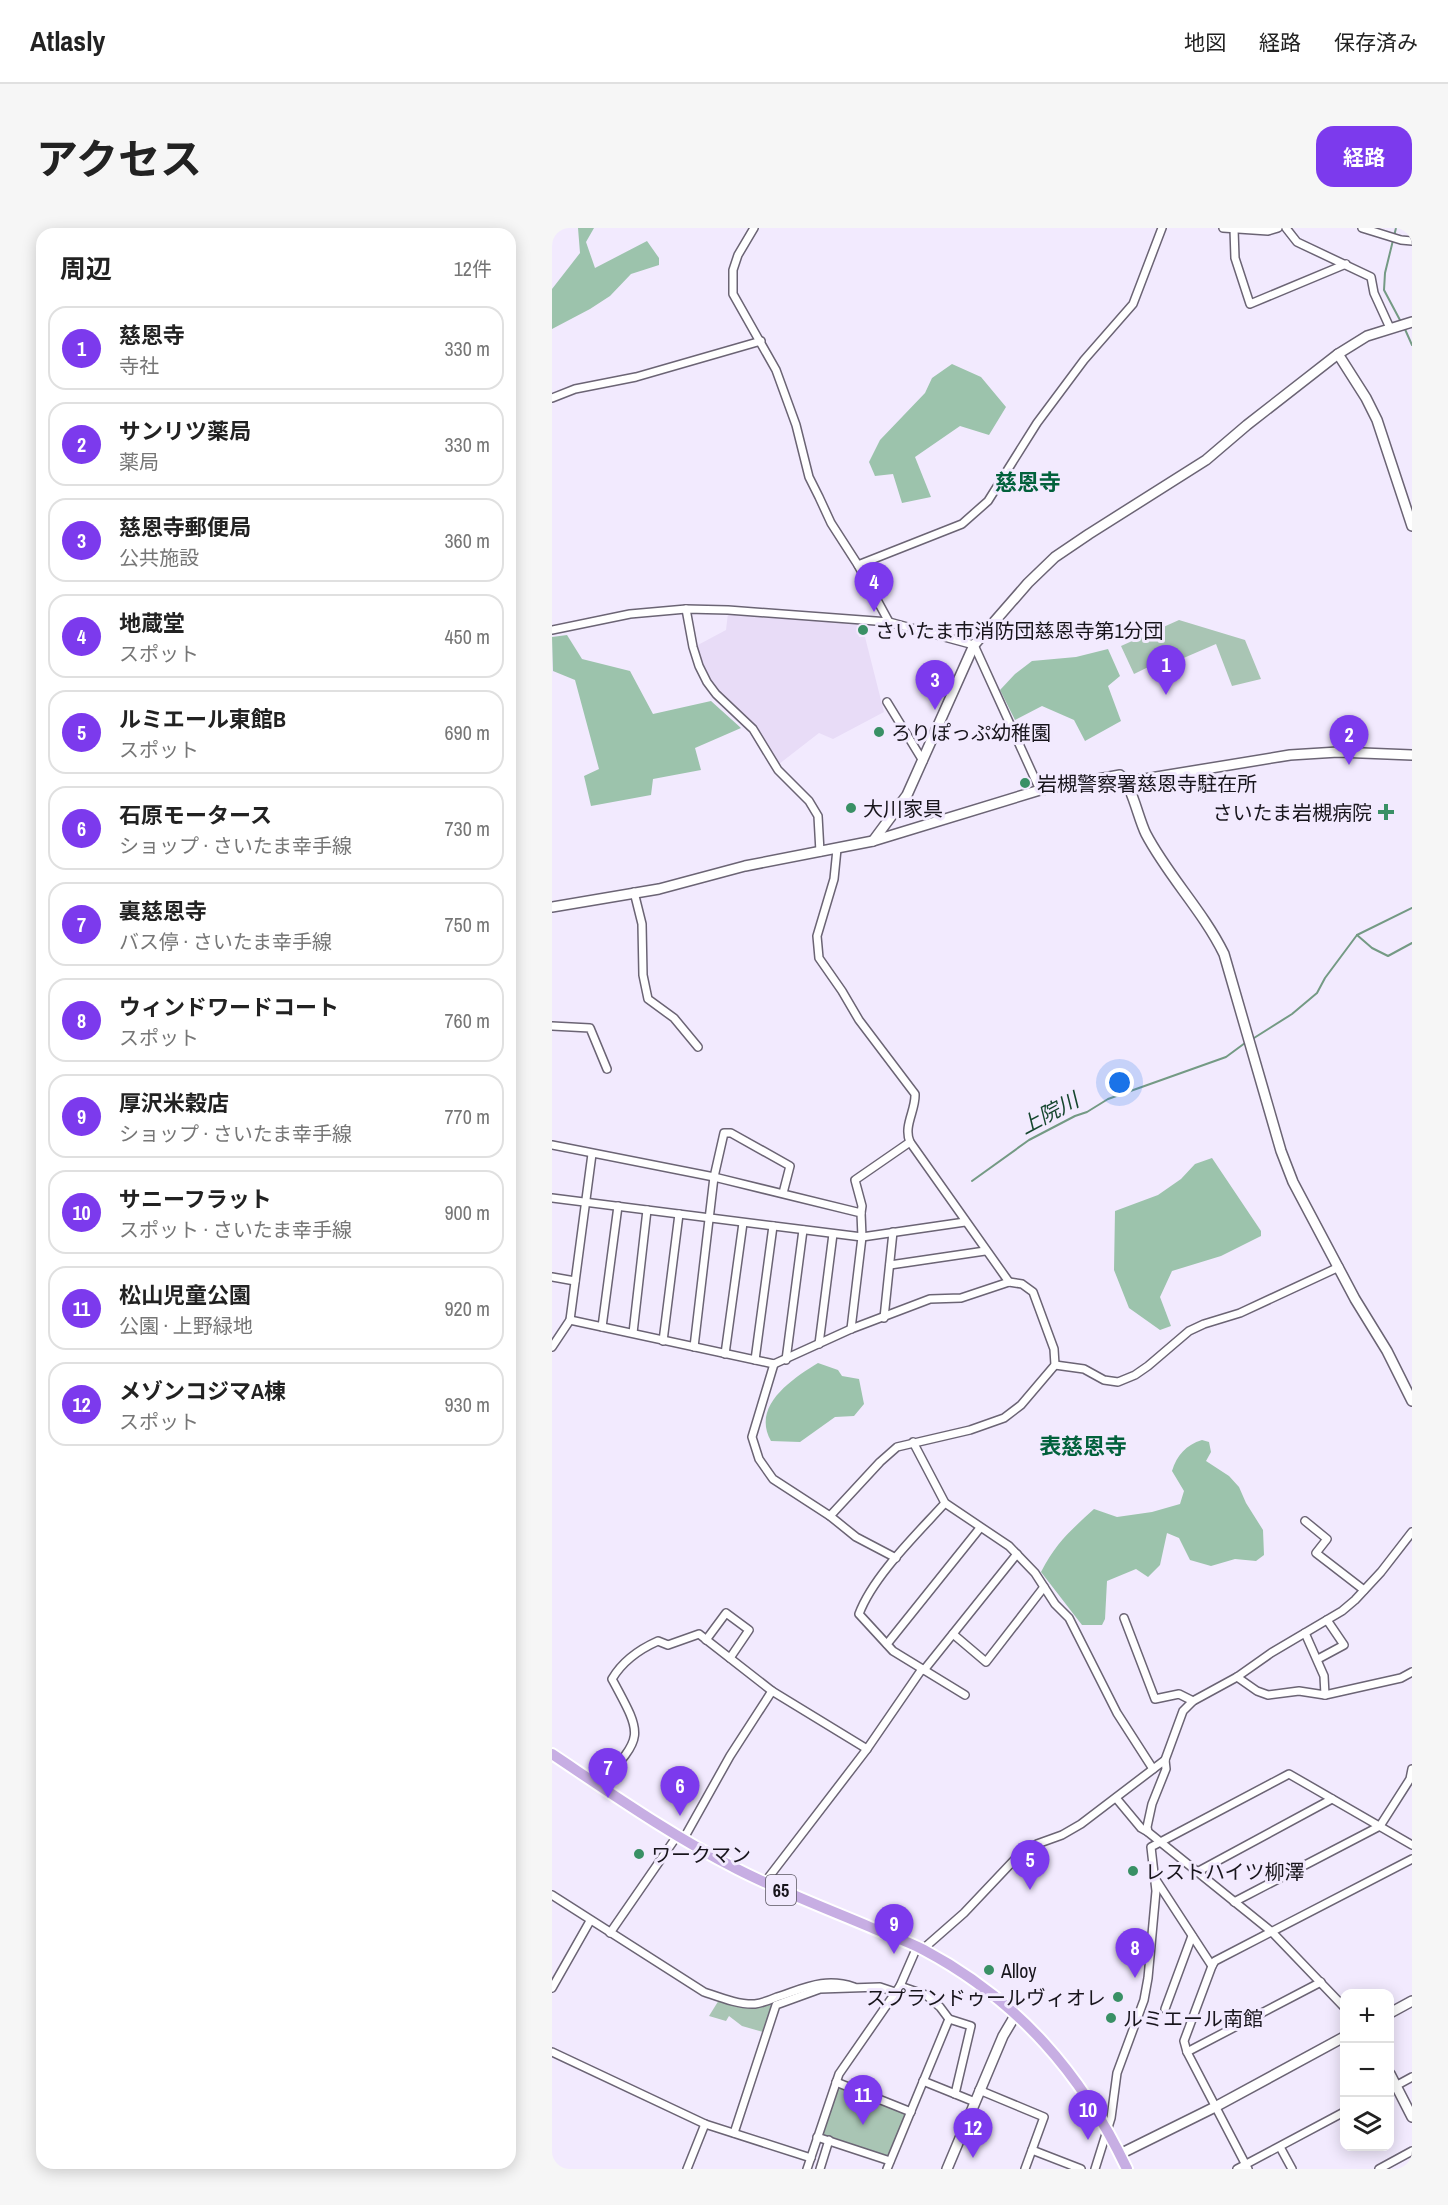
<!DOCTYPE html>
<html lang="ja">
<head>
<meta charset="utf-8">
<style>
  :root { --surface:#fff; --page:#f6f6f6; --text:#222; --muted:#767676; --line:#e0e0e0; --accent:#7c3aed }
  body { margin:0; font-family:"Archivo Narrow","Noto Sans JP",sans-serif; background:var(--page); color:var(--text) }
  .controls { position:absolute; right:18px; bottom:18px; display:grid; overflow:hidden; border-radius:12px; box-shadow:0 3px 15px #0003 }
  .controls button { width:54px; height:54px; display:grid; place-items:center; padding:0; border:0; border-bottom:2px solid var(--line); background:var(--surface); color:var(--text); font:30px sans-serif }
  .you { position:absolute; left:568px; top:855px; width:21px; height:21px; margin:-15px; border:4px solid #fff; border-radius:50%; background:#1a73e8; box-shadow:0 0 0 9px #1a73e833 }
  .badge { display:grid; place-items:center; width:39px; height:39px; border-radius:50%; background:var(--accent); color:#fff; font-size:20px; font-weight:700 }
  .pin { position:absolute; translate:-50% -50px; filter:drop-shadow(0 2px 3px #0008) }
  .pin::after { content:''; position:absolute; top:32px; width:21px; height:18px; background:inherit; clip-path:polygon(0 0,100% 0,50% 100%) }
  .list { margin:0; padding:0; list-style:none }
  h2 { display:flex; justify-content:space-between; align-items:center; height:78px; margin:0; padding:0 24px; font-size:26px }
  h2 small { font-size:20px; font-weight:400; color:var(--muted) }
  .list li { display:grid; grid-template-columns:39px 1fr auto; gap:18px; align-items:center; box-sizing:border-box; height:84px; margin:0 12px 12px; padding:0 12px; border:2px solid var(--line); border-radius:18px }
  .list b { display:block; font-size:22px; white-space:nowrap }
  .list p { margin:0; font-size:20px; white-space:nowrap; color:var(--muted) }
  .list em { font-size:20px; font-style:normal; color:var(--muted) }
  .icon { flex:none; width:33px; height:33px; fill:none; stroke:currentColor; stroke-width:2; stroke-linecap:round; stroke-linejoin:round }
  .map { position:relative; flex:none; width:860px; height:1941px; overflow:hidden; border-radius:18px }
  header { display:flex; align-items:center; gap:36px; box-sizing:border-box; height:84px; padding:0 30px; background:var(--surface); border-bottom:2px solid var(--line) }
  header strong { font-size:28px }
  nav { display:flex; gap:33px; margin-inline-start:auto; font-size:21px }
  .intro { display:flex; align-items:center; justify-content:space-between; box-sizing:border-box; height:144px; padding:0 36px }
  h1 { margin:0; font-size:42px }
  .button { padding:15px 27px; border-radius:18px; background:var(--accent); color:#fff; font-size:21px; font-weight:700 }
  main { display:flex; gap:36px; padding:0 36px }
  aside { flex:1; background:var(--surface); border-radius:18px; box-shadow:0 3px 15px #0003 }
  .map>svg:first-child { display:block }
  .built { fill:#e8dcf7 }
  .green { fill:#a9c5b4 }
  .forest { fill:#9cc3ac }
  .lines { fill:none; stroke-linecap:round; stroke-linejoin:round }
  .stream { stroke:#749a84; stroke-width:2 }
  .street-casing { stroke:#6b6474; stroke-width:10 }
  .secondary-casing { stroke:#6b6474; stroke-width:12 }
  .primary-casing { stroke:#fff; stroke-width:14 }
  .street { stroke:#fff; stroke-width:7 }
  .secondary { stroke:#fff; stroke-width:9 }
  .primary { stroke:#c7aee3; stroke-width:10 }
  .poi-dot { fill:#399065; stroke:#f2eafe; stroke-width:2 }
  .labels { text-anchor:middle; dominant-baseline:central; stroke-width:6; stroke-linejoin:round; paint-order:stroke }
  .shield { fill:#f2eafe; stroke:#595560; stroke-width:1.5 }
  .shield-label { font-size:18px; font-weight:bold; fill:#18151c }
  .poi-label { font-size:20px; fill:#18151c; stroke:#f2eafe; text-anchor:start }
  .water-label { font-size:21px; font-style:italic; fill:#15462e; stroke:#f2eafe }
  .quarter-label { font-size:22px; font-weight:bold; fill:#02613c; stroke:#f2eafe }
</style>
</head>
<body>
<header>
<strong>Atlasly</strong>
<nav><a>地図</a><a>経路</a><a>保存済み</a></nav>
</header>
<div class="intro"><h1>アクセス</h1><a class="button">経路</a></div>
<main>
<aside>
<h2>周辺<small>12件</small></h2>
<ul class="list">
<li><span class="badge">1</span><div><b>慈恩寺</b><p>寺社</p></div><em>330 m</em></li>
<li><span class="badge">2</span><div><b>サンリツ薬局</b><p>薬局</p></div><em>330 m</em></li>
<li><span class="badge">3</span><div><b>慈恩寺郵便局</b><p>公共施設</p></div><em>360 m</em></li>
<li><span class="badge">4</span><div><b>地蔵堂</b><p>スポット</p></div><em>450 m</em></li>
<li><span class="badge">5</span><div><b>ルミエール東館B</b><p>スポット</p></div><em>690 m</em></li>
<li><span class="badge">6</span><div><b>石原モータース</b><p>ショップ · さいたま幸手線</p></div><em>730 m</em></li>
<li><span class="badge">7</span><div><b>裏慈恩寺</b><p>バス停 · さいたま幸手線</p></div><em>750 m</em></li>
<li><span class="badge">8</span><div><b>ウィンドワードコート</b><p>スポット</p></div><em>760 m</em></li>
<li><span class="badge">9</span><div><b>厚沢米穀店</b><p>ショップ · さいたま幸手線</p></div><em>770 m</em></li>
<li><span class="badge">10</span><div><b>サニーフラット</b><p>スポット · さいたま幸手線</p></div><em>900 m</em></li>
<li><span class="badge">11</span><div><b>松山児童公園</b><p>公園 · 上野緑地</p></div><em>920 m</em></li>
<li><span class="badge">12</span><div><b>メゾンコジマA棟</b><p>スポット</p></div><em>930 m</em></li>
</ul>
</aside>
<div class="map">
<svg width="860" height="1941" viewBox="0 0 860 1941">
  <rect width="100%" height="100%" fill="#f2eafe"/>
  <polygon class="built" points="176,385 305,394 307,409 313,409 332,484 281,511 267,505 227,536 204,499 192,486 166,464 149,437 144,418 174,402"/>
  <g class="green">
    <polygon points="627,392 693,412 709,451 680,458 664,416 627,432 623,426 582,446 569,418"/>
    <polygon points="167,1772 204,1780 223,1775 211,1804 190,1798 177,1788 174,1793 157,1788"/>
    <polygon points="288,1860 351,1884 353,1888 338,1926 334,1929 274,1909 271,1906 284,1863"/>
  </g>
  <g class="forest">
    <polygon points="26,0 42,0 34,14 43,40 95,13 107,30 107,37 79,46 58,68 38,81 0,101 0,61 28,25"/>
    <polygon points="400,136 429,149 454,179 437,207 408,198 363,229 379,269 350,275 341,246 323,248 317,234 328,212 373,165 380,150"/>
    <polygon points="15,407 30,431 78,443 101,486 159,473 189,500 143,520 149,542 101,551 99,567 39,578 32,548 47,541 23,452 1,443 0,409"/>
    <polygon points="556,421 568,448 556,458 569,493 533,513 522,492 490,478 463,492 448,462 463,446 480,433 524,429"/>
    <polygon points="660,930 709,1003 709,1008 669,1028 620,1043 608,1069 619,1098 608,1102 577,1080 562,1042 563,983 606,967 629,951 643,936"/>
    <path d="M266,1135L286,1142L290,1148L307,1151L312,1176L302,1188L283,1189L248,1214L219,1213C199,1178 240,1151 266,1135Z"/>
    <path d="M650,1212L657,1214L659,1224L654,1233L677,1248L687,1259L694,1275L711,1302L712,1327L704,1333L683,1331L659,1338L638,1332L627,1310L615,1305L608,1337L596,1349L584,1341L555,1353L553,1391L550,1397H530L489,1344C504,1315 518,1303 542,1281L565,1289L600,1284L628,1276L632,1263L620,1243C625,1227 634,1217 650,1212Z"/>
  </g>
  <g class="lines">
    <g class="stream">
      <polyline points="844,0 833,45 832,62 849,94"/>
      <polyline points="852,99 860,117"/>
      <polyline points="805,707 820,720 836,728 860,715"/>
      <polyline points="702,810 740,786 765,765 773,750 805,707 860,680"/>
      <polyline points="420,953 477,912 523,888 535,884 556,871 674,829 693,815"/>
      <polyline points="0,1940 2,1941"/>
    </g>
    <g class="street-casing">
      <g id="street">
        <polyline points="202,0 186,27 181,42 181,66 224,142 244,197 257,249 267,269 279,295 306,337 337,394"/>
        <polyline points="671,0 716,3 726,0"/>
        <polyline points="734,0 745,14 819,49 822,65 838,100"/>
        <polyline points="810,0 849,12 860,13"/>
        <polyline points="682,1 683,30 698,76 794,36"/>
        <polyline points="0,170 23,161 84,149 209,113"/>
        <polyline points="306,337 410,296 436,273 485,195 532,132 581,76 610,0"/>
        <polyline points="134,381 141,419 147,438 155,454 164,466 201,501 226,542 257,573 266,588 268,624"/>
        <polyline points="0,402 78,386 134,381 176,382 337,394 422,417 488,562"/>
        <polyline points="335,474 371,533"/>
        <path d="M285,621L282,651L265,708L267,730L290,763L307,792L363,866C364,882 351,898 358,914L457,1054"/>
        <polyline points="82,664 90,696 91,747 96,771 122,790 146,819"/>
        <polyline points="0,798 38,800 55,841"/>
        <polyline points="0,917 162,949 309,985 310,1009 299,1101"/>
        <polyline points="0,970 310,1009 413,994"/>
        <polyline points="309,985 310,978 303,952 358,914"/>
        <polyline points="338,1037 433,1023"/>
        <polyline points="0,1049 23,1053"/>
        <polyline points="332,1090 341,1004"/>
        <polyline points="18,1092 222,1136 299,1101 378,1071 409,1070 457,1054 470,1056 481,1064 502,1121 503,1137 469,1177 452,1190 418,1202 345,1219 328,1234 278,1288"/>
        <polyline points="50,1099 66,978"/>
        <polyline points="81,1105 95,982"/>
        <polyline points="111,1113 127,986"/>
        <polyline points="267,1116 281,1006"/>
        <polyline points="0,1119 18,1092 40,926"/>
        <polyline points="142,1119 162,949 172,905 179,905 238,938 231,965"/>
        <polyline points="173,1126 191,995"/>
        <polyline points="203,1132 221,998"/>
        <polyline points="234,1132 251,1002"/>
        <polyline points="222,1136 200,1209 207,1231 221,1251 278,1288 304,1309 344,1330"/>
        <polyline points="503,1137 532,1141 552,1152 566,1154 583,1147 596,1138 637,1103 652,1096 688,1085 787,1039"/>
        <polyline points="361,1214 393,1275 457,1318 483,1345 503,1376 517,1390 565,1485 601,1541"/>
        <path d="M393,1275C366,1305 321,1348 307,1386L341,1423L413,1467"/>
        <polyline points="753,1293 775,1311 764,1325 812,1362"/>
        <polyline points="572,1390 603,1471 627,1466 641,1473"/>
        <polyline points="753,1405 772,1448 773,1467"/>
        <polyline points="401,1406 434,1434 492,1359"/>
        <polyline points="154,1412 174,1385 197,1402 178,1430"/>
        <polyline points="335,1416 428,1300"/>
        <polyline points="766,1431 792,1417 775,1392"/>
        <polyline points="372,1442 465,1326"/>
        <polyline points="685,1449 705,1463 716,1467 747,1463 773,1467 849,1450 860,1444"/>
        <path d="M47,1557C92,1508 92,1510 60,1451C70,1434 88,1421 106,1413L116,1417L147,1406L220,1463L315,1521"/>
        <polyline points="564,1570 589,1600 596,1604"/>
        <polyline points="131,1612 178,1528 220,1463"/>
        <polyline points="645,1644 780,1571"/>
        <polyline points="604,1652 660,1738"/>
        <polyline points="213,1654 315,1521 370,1441"/>
        <path d="M0,1667L152,1764C167,1769 187,1777 203,1776C210,1775 218,1772 225,1769C253,1760 273,1749 302,1759"/>
        <polyline points="682,1674 828,1598 858,1551 860,1541"/>
        <polyline points="58,1705 125,1608"/>
        <polyline points="371,1721 412,1685 466,1628 485,1616 510,1607 529,1596 613,1532"/>
        <polyline points="348,1758 374,1767 388,1779 397,1791 419,1798 403,1866"/>
        <polyline points="0,1760 38,1693"/>
        <polyline points="792,1779 720,1704 596,1604 595,1599 600,1576 614,1541 613,1532 631,1483 641,1473 685,1449 719,1425 790,1383 803,1372 829,1344 860,1304"/>
        <polyline points="613,1781 640,1708"/>
        <polyline points="0,1824 153,1896 259,1930"/>
        <polyline points="635,1824 769,1754"/>
        <polyline points="371,1853 423,1874"/>
        <polyline points="284,1854 359,1884"/>
        <polyline points="838,1861 860,1849"/>
        <polyline points="427,1862 492,1889 473,1941"/>
        <polyline points="182,1905 224,1777 268,1761 328,1759 343,1764"/>
        <polyline points="265,1909 338,1933"/>
        <polyline points="728,1919 740,1941"/>
        <polyline points="480,1922 529,1941"/>
        <polyline points="135,1941 153,1896"/>
        <polyline points="255,1941 287,1846 348,1758 365,1719"/>
        <polyline points="268,1941 277,1912"/>
        <polyline points="335,1941 397,1791"/>
        <polyline points="543,1941 559,1890 565,1845 592,1772 596,1750 604,1663 599,1619 737,1546 860,1617"/>
        <polyline points="685,1941 792,1884"/>
        <polyline points="696,1941 635,1824 632,1813 660,1738 663,1733 860,1631"/>
        <polyline points="827,1941 860,1923"/>
      </g>
    </g>
    <g class="secondary-casing">
      <g id="secondary">
        <polyline points="786,126 814,170 825,192 860,298"/>
        <polyline points="574,554 738,527 786,524 860,527"/>
        <polyline points="321,613 355,567 422,417 476,355 503,329 537,306 654,232 695,197 786,126 815,108 860,94"/>
        <path d="M0,679L107,661L193,638L321,613L488,562L568,547C580,557 586,590 594,606C616,648 651,683 672,726L729,923L741,954L803,1071L835,1123L860,1173"/>
        <polyline points="838,1785 860,1773"/>
        <polyline points="838,1846 860,1889"/>
        <polyline points="568,1926 663,1879 792,1809"/>
        <polyline points="395,1941 451,1808 464,1786"/>
      </g>
    </g>
    <g class="primary-casing">
      <path id="primary" d="M0,1526C60,1566 120,1608 185,1641C228,1663 273,1680 318,1699C336,1707 355,1713 372,1722C466,1772 530,1846 575,1941"/>
    </g>
    <use href="#street" class="street"/>
    <use href="#secondary" class="secondary"/>
    <use href="#primary" class="primary"/>
  </g>
  <g class="poi-dot">
    <circle cx="311" cy="402" r="6"/>
    <circle cx="327" cy="504" r="6"/>
    <circle cx="473" cy="555" r="6"/>
    <circle cx="299" cy="580" r="6"/>
    <path d="M831 575h6v6h6v6h-6v6h-6v-6h-6v-6h6z"/>
    <circle cx="87" cy="1626" r="6"/>
    <circle cx="581" cy="1643" r="6"/>
    <circle cx="437" cy="1742" r="6"/>
    <circle cx="566" cy="1769" r="6"/>
    <circle cx="559" cy="1790" r="6"/>
  </g>
  <g class="labels">
    <rect class="shield" x="214" y="1647" width="30" height="30" rx="4.5"/>
    <g class="shield-label">
      <text x="229" y="1662">65</text>
    </g>
    <g class="poi-label">
      <text x="323" y="402">さいたま市消防団慈恩寺第1分団</text>
      <text x="339" y="504">ろりぽっぷ幼稚園</text>
      <text x="485" y="555">岩槻警察署慈恩寺駐在所</text>
      <text x="311" y="580">大川家具</text>
      <text x="820" y="584" text-anchor="end">さいたま岩槻病院</text>
      <text x="99" y="1626">ワークマン</text>
      <text x="593" y="1643">レストハイツ柳澤</text>
      <text x="449" y="1742">Alloy</text>
      <text x="554" y="1769" text-anchor="end">スプランドゥールヴィオレ</text>
      <text x="571" y="1790">ルミエール南館</text>
    </g>
    <g class="water-label">
      <text transform="translate(497 885) rotate(-28)">上院川</text>
    </g>
    <g class="quarter-label">
      <text x="476" y="254">慈恩寺</text>
      <text x="531" y="1218">表慈恩寺</text>
    </g>
  </g>
</svg>
<div class="controls">
<button>+</button>
<button>−</button>
<button><svg class="icon" aria-label="layers" viewBox="0 0 24 24"><path d="M12 4l9 5-9 5-9-5zM3 14l9 5 9-5"/></svg></button>
</div>
<div class="you"></div>
<div class="pin badge" style="left:614px;top:467px">1</div>
<div class="pin badge" style="left:797px;top:537px">2</div>
<div class="pin badge" style="left:383px;top:482px">3</div>
<div class="pin badge" style="left:322px;top:384px">4</div>
<div class="pin badge" style="left:478px;top:1662px">5</div>
<div class="pin badge" style="left:128px;top:1588px">6</div>
<div class="pin badge" style="left:56px;top:1570px">7</div>
<div class="pin badge" style="left:583px;top:1750px">8</div>
<div class="pin badge" style="left:342px;top:1726px">9</div>
<div class="pin badge" style="left:536px;top:1912px">10</div>
<div class="pin badge" style="left:311px;top:1897px">11</div>
<div class="pin badge" style="left:421px;top:1930px">12</div>
</div>
</main>
</body>
</html>
